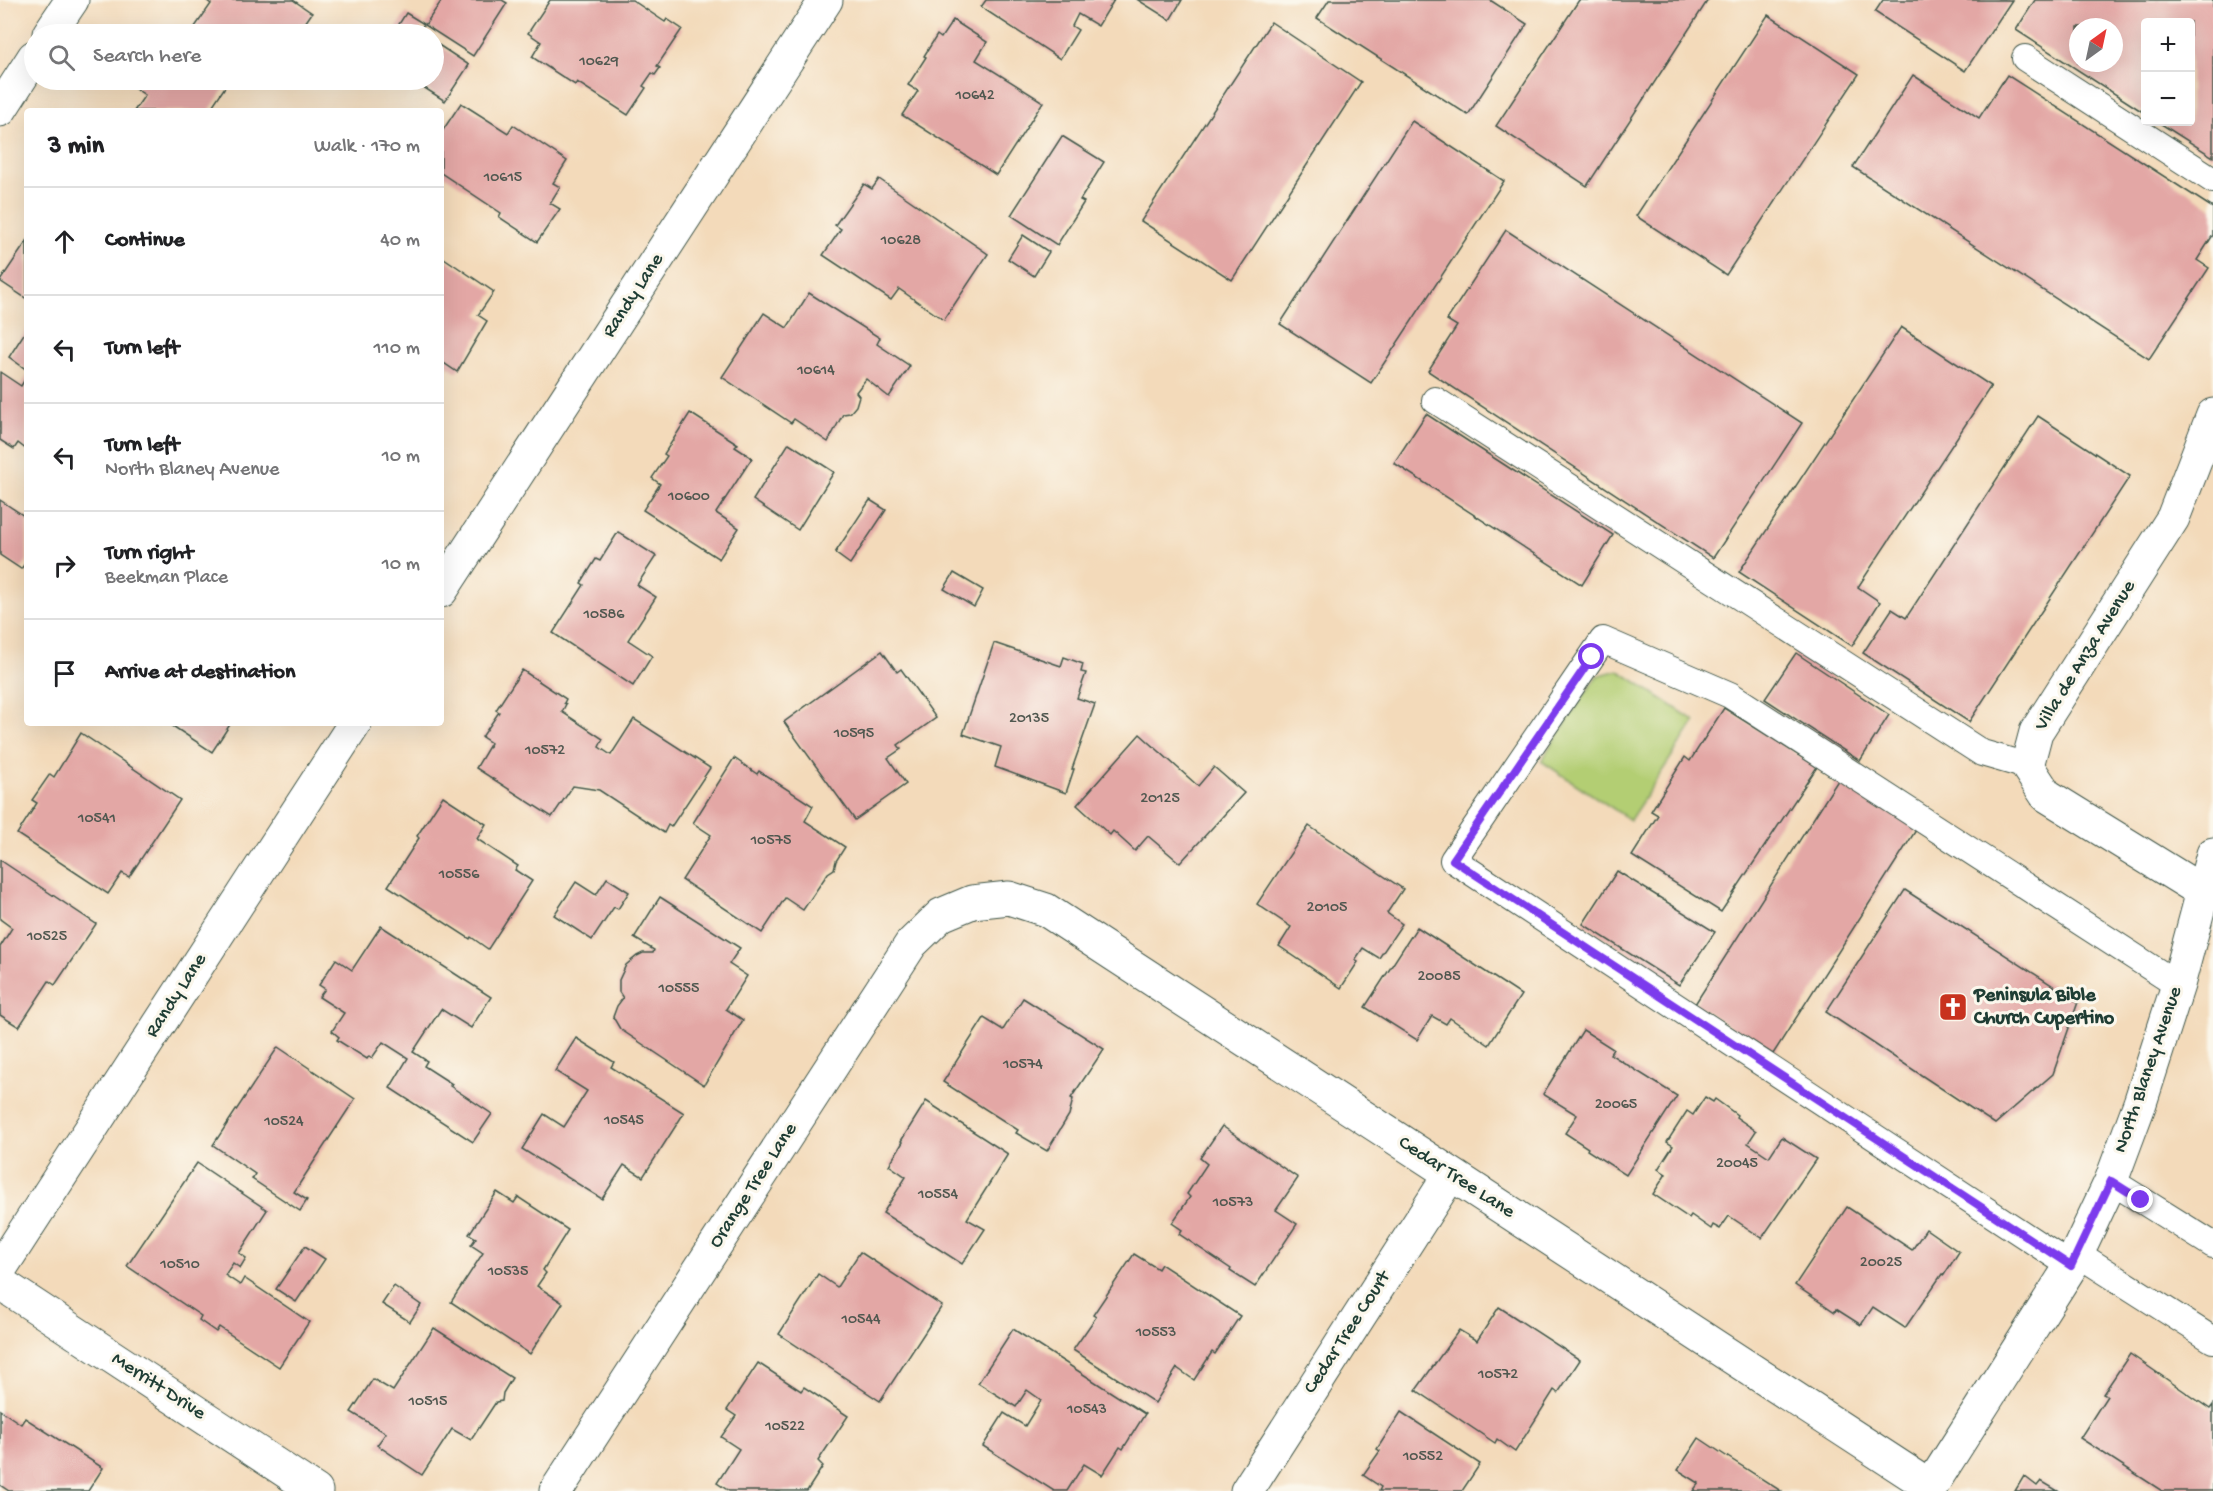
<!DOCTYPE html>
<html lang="en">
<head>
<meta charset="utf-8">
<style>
  :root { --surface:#fff; --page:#f6f6f6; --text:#202124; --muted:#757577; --line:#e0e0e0 }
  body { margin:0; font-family:"Gochi Hand",sans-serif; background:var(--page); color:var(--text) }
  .controls { position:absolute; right:18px; top:18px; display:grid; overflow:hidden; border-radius:6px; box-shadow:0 6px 24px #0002 }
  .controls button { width:54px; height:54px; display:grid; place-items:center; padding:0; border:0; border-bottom:2px solid var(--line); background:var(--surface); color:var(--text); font:30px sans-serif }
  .compass { position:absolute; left:2069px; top:18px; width:54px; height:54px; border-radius:50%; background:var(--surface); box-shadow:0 6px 24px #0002; rotate:33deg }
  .stop { position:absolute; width:18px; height:18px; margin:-14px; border:4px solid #7c3aed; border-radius:50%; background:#fff }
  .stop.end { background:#7c3aed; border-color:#fff; box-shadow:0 2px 6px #0008 }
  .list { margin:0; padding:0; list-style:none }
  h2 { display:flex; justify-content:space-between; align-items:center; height:78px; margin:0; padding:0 24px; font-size:26px }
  h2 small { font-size:20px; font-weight:400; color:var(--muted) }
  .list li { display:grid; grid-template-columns:39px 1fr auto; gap:18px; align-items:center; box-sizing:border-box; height:108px; padding:0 24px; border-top:2px solid var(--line) }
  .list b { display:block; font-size:22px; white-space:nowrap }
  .list p { margin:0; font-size:20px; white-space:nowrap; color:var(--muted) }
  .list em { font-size:20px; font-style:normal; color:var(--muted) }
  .icon { flex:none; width:33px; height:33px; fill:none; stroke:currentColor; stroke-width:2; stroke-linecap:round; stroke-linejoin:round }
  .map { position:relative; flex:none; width:2213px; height:1491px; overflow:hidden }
  .search { position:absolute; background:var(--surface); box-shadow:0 6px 24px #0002; left:24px; top:24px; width:420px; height:66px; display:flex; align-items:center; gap:15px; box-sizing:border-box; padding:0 21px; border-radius:33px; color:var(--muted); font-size:22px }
  .panel { position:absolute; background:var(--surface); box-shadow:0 6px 24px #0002; left:24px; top:108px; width:420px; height:618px; border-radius:6px }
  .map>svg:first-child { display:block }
  .green { fill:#b3ce73; stroke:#698654; stroke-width:1.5 }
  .building { fill:#e3a7a5; fill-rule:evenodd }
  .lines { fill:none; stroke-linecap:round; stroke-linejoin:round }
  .service-casing { stroke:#3f5548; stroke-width:28 }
  .minor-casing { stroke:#3f5548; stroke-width:35 }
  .tertiary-casing { stroke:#3f5548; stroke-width:35 }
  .service { stroke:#fff; stroke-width:26 }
  .minor { stroke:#fff; stroke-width:33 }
  .tertiary { stroke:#fff; stroke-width:33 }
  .route { stroke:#7c3aed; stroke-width:8 }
  .labels { text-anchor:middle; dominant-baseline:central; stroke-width:6; stroke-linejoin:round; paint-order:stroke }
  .number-label { font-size:16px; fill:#505850 }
  .street-label { font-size:20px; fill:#1f3d34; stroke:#fbf7ec }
  .poi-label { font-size:20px; font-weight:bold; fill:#1f3d34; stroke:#fbf7ec; text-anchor:start }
</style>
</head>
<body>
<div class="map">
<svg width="2213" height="1491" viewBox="0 0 2213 1491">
  <rect width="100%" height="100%" fill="#fbf7ec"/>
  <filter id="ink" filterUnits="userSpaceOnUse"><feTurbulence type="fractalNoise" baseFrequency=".0167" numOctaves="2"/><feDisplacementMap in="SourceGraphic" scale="12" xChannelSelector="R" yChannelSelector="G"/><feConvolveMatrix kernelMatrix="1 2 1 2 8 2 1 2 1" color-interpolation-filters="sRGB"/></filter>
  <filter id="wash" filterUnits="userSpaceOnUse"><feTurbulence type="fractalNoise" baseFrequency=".008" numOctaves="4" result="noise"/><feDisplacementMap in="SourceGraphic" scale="24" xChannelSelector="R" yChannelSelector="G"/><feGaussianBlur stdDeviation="1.35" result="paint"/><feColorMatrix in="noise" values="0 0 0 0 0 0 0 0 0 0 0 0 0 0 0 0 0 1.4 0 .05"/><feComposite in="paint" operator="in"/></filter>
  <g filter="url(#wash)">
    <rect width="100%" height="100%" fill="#f3daba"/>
    <polygon class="green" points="1618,670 1695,721 1630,820 1541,761 1597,676"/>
    <g id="blocks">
      <g class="building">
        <polygon points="206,0 293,0 312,13 299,32 304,34 190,34 211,4"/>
        <polygon points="442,0 502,0 507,3 473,56 425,25"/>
        <polygon points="550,0 632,0 665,22 667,19 682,29 657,66 660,68 655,75 652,73 643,86 646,88 628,115 577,82 575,85 532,57 541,42 528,33"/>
        <polygon points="986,0 1114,0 1098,26 1078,14 1072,26 1078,30 1060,59 981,7"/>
        <polygon points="1138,0 1182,0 1170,20"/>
        <polygon points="1329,0 1490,0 1527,24 1468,115 1317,18"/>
        <polygon points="1579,0 1708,0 1587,186 1496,126"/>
        <polygon points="1883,0 2012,0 1965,71 1875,12"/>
        <path d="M2035,0H2213V157L2158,122H2190V22H2146V114L2016,30ZM2078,27H2114V63H2078Z"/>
        <polygon points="406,13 424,24 417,34 397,34 394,32"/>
        <polygon points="1768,15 1859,74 1726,275 1636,216"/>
        <polygon points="953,20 987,42 976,60 1043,102 996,175 902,115 918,91 908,85 926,57 924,56 937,35 941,38"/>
        <polygon points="1271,22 1361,82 1232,280 1141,221"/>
        <polygon points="434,42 469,65 445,101 412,80 434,80"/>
        <polygon points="1913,75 1979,118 2007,75 2213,208 2213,235 2197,260 2209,268 2149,359 1853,167"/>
        <polygon points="143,80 221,80 227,84 209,111 134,111 145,95 136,89"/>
        <polygon points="461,103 508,133 513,125 567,161 553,183 560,187 550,203 560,209 537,242 499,217 501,213 441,173 441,133"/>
        <polygon points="1412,121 1504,181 1371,383 1280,324"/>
        <polygon points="1062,136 1104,162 1080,200 1084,202 1057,245 1011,215"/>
        <polygon points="879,179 988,254 944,320 899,289 891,300 823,255 841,229 835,225 864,184 872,189"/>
        <polygon points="1506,230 1802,423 1713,558 1428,371 1457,326 1447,320"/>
        <polygon points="1023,235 1049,252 1034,276 1008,259"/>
        <polygon points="27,241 27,299 0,281"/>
        <polygon points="441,256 494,292 478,315 487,321 457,372 441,361"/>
        <polygon points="809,293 880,338 877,344 910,366 889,397 866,379 856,392 859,396 856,406 850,413 843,414 828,442 794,419 791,423 722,377 764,313 787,328"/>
        <polygon points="1901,327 1991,386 1858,587 1880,602 1852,646 1739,572"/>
        <polygon points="27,329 27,370 9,357"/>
        <polygon points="0,372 21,386 27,376 27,450 18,443 14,449 0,440"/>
        <polygon points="690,413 738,444 735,447 752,458 716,513 739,528 719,559 643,510 660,484 652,478 667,456 664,454"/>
        <polygon points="1426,414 1613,535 1582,585 1394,463"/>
        <polygon points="2038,416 2130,476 1969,722 1863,653 1892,609 1906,618"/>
        <polygon points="789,443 834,472 798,530 753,500"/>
        <polygon points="0,500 27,518 27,561 21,569 0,555"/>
        <polygon points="870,500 886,510 850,564 835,553"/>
        <polygon points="618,532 656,556 637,585 656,597 628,640 652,656 633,686 553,633 584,585 581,583 596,559 600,561"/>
        <polygon points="954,573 983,590 974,607 944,589"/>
        <polygon points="994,643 1061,666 1064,657 1083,664 1081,672 1086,673 1077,698 1095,704 1072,769 1074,769 1066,793 995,767 1001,747 963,734"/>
        <polygon points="882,651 897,672 901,669 936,718 898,745 901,749 888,758 906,784 855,820 784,722"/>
        <polygon points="1796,653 1889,715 1860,761 1765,699"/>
        <polygon points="522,670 566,699 564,703 566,704 562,712 603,739 599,747 611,755 634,719 710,768 671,827 668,825 664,833 599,790 573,786 552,817 476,768 491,743 482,737 499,712 496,710"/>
        <polygon points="1724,708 1817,767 1721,912 1632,856 1658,815 1651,811 1685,757 1690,761"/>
        <polygon points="168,723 231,723 212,752"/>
        <polygon points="81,733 180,800 129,877 122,873 108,894 17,834 37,803 32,800 50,774 54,777"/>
        <polygon points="1140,734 1198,786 1214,767 1244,793 1180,863 1148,836 1135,851 1113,831 1110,835 1077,805"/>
        <polygon points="734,758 757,774 759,771 813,806 805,821 845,847 836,861 834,869 828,873 803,910 785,898 762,933 682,880 711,835 693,823"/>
        <polygon points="1840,777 1918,827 1773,1054 1695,1004"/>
        <polygon points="443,796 486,824 477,839 518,866 515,870 532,881 488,949 471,937 470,939 388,886 419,838 417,836"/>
        <polygon points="1309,826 1403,889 1387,913 1402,924 1379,958 1363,948 1355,960 1358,962 1341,988 1279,946 1291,927 1257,904"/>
        <polygon points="0,860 96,924 55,985 49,981 19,1027 0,1015 0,947 12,928 0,919"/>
        <polygon points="1617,871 1715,932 1679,985 1583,924"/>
        <polygon points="607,878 629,892 618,909 614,907 592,940 554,915 576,882 596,895"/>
        <polygon points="1905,890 2078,1002 2053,1074 1995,1124 1826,1012"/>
        <polygon points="660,897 740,948 729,964 747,976 726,1009 743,1020 704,1085 620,1029 613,1017 617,1006 623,998 619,992 619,980 626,965 637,956 643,953 653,953 654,950 634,938"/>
        <polygon points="381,926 491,997 471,1028 441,1009 413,1052 427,1061 424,1066 452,1084 450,1086 492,1114 473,1142 390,1088 408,1058 383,1042 372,1058 369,1056 367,1059 337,1040 339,1037 332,1031 344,1013 319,997 325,989 319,985 336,959 352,970"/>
        <polygon points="1417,927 1521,995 1489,1045 1450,1018 1446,1024 1432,1016 1417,1040 1365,1007"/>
        <polygon points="1023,998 1104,1049 1071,1098 1073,1099 1069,1115 1047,1151 1016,1133 1018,1130 943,1082 984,1018 1003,1030"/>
        <polygon points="1583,1030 1613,1049 1610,1054 1677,1096 1626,1175 1587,1150 1588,1148 1565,1133 1577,1115 1543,1094"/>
        <polygon points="576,1038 614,1062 611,1067 684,1113 643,1177 624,1165 602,1199 522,1149 544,1114 564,1127 587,1091 555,1071"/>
        <polygon points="278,1047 355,1099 294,1192 307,1200 300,1211 252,1179 255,1174 213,1145"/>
        <polygon points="1705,1097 1713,1102 1715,1099 1737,1115 1736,1117 1756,1131 1748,1143 1769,1157 1782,1137 1816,1159 1762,1238 1729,1216 1720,1229 1713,1225 1711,1229 1691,1215 1689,1218 1653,1194 1666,1174 1658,1169 1673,1146 1667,1142 1687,1111 1693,1115"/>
        <polygon points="926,1101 1008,1154 967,1219 985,1229 962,1264 883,1213 906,1177 889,1165 903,1142 901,1141"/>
        <polygon points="1222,1126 1298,1178 1276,1210 1297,1224 1255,1287 1230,1271 1231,1269 1179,1234 1182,1230 1172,1223 1190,1197 1187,1194 1207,1164 1200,1158"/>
        <polygon points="197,1163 267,1210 239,1253 246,1258 240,1268 233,1263 225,1275 240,1285 244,1278 309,1322 279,1367 219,1327 216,1332 199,1320 201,1316 127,1266"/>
        <polygon points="497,1192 514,1203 518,1197 568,1230 543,1270 546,1273 537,1286 563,1303 530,1354 451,1302 483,1253 471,1245 476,1238 469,1234"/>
        <polygon points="1847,1207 1912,1250 1926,1229 1959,1252 1944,1275 1942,1274 1905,1328 1873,1307 1861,1325 1836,1309 1835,1312 1795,1285"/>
        <polygon points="305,1246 325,1259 296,1302 276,1289"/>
        <polygon points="860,1252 942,1306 880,1401 779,1334 818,1274 837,1287"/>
        <polygon points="1134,1254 1158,1269 1161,1264 1240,1316 1215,1354 1212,1352 1194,1380 1177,1368 1155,1403 1073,1350 1096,1317 1093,1315"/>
        <polygon points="394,1286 421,1305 410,1322 382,1304"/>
        <polygon points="1499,1307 1580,1360 1558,1393 1554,1390 1515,1452 1497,1439 1495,1443 1416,1390 1459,1330 1477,1341"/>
        <polygon points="434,1328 512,1378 503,1393 502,1401 496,1402 471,1440 452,1429 422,1475 377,1445 386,1433 351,1412 373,1379 393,1391"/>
        <polygon points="1013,1329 1145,1414 1123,1449 1120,1447 1102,1475 1084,1464 1067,1491 1054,1491 983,1446 1004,1413 1025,1426 1041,1400 1027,1390 1016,1407 978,1383"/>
        <polygon points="2130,1354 2210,1409 2213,1405 2213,1491 2162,1491 2080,1438 2107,1396 2103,1394"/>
        <polygon points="758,1363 801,1391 804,1387 848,1416 818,1461 823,1466 807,1491 729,1491 717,1483 739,1449 721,1437 736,1416 727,1410"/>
        <polygon points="0,1410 21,1424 25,1418 103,1468 88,1491 9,1491 0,1485"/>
        <polygon points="1401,1412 1480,1464 1462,1491 1379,1491 1381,1487 1363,1475 1380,1451 1377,1449"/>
        <polygon points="1699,1438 1723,1454 1781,1491 1693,1491 1699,1483 1678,1470"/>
        <polygon points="2024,1476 2037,1486 2041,1481 2058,1491 2015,1491"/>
      </g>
    </g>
  </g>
  <g filter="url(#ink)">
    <use href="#blocks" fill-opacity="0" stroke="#3f5548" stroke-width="1.5"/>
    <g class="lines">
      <g class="service-casing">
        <g id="service">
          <polyline points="2025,58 2213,180"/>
          <polyline points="1435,400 1982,753 2027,766"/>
          <polyline points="2111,1181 2213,1245"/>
          <polyline points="2078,1254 2213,1340"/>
          <polyline points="2071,1266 1453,860 1603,640 1730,695 2178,985"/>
        </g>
      </g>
      <g class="minor-casing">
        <g id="minor">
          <polyline points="49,34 72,0"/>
          <polyline points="0,110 34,57"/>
          <polyline points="441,591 826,0"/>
          <polyline points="2203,892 2046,795 2027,766 2036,732 2173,518 2213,415"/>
          <polyline points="0,1269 355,723"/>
          <polyline points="0,1283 316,1491"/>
          <polyline points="556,1491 911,944 941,915 972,902 1009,898 1046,910 1931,1487"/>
          <polyline points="1247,1491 1450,1175"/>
        </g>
      </g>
      <g class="tertiary-casing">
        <polyline id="tertiary" points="1928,1491 2071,1266 2111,1181 2140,1103 2178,985 2213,854"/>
      </g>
      <use href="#service" class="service"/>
      <use href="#minor" class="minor"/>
      <use href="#tertiary" class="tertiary"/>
    </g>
  </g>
  <g class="lines" filter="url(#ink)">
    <polyline class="route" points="1592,657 1453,860 2071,1266 2111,1181 2141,1200"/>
  </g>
  <defs>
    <g id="church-square" transform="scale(1.5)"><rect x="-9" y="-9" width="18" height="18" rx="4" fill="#c8321e" stroke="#fbf7ec"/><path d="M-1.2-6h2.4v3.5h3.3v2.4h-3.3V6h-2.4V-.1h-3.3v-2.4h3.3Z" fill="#fff"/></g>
  </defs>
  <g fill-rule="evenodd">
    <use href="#church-square" x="1953" y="1007"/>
  </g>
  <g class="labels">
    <g class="number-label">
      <text x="599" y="62">10629</text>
      <text x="975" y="96">10642</text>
      <text x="503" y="178">10615</text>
      <text x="901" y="241">10628</text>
      <text x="816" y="371">10614</text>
      <text x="689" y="497">10600</text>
      <text x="604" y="615">10586</text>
      <text x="1029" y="719">20135</text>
      <text x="854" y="734">10595</text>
      <text x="545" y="751">10572</text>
      <text x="1160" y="799">20125</text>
      <text x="97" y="819">10541</text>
      <text x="771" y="841">10575</text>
      <text x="459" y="875">10556</text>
      <text x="1327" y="908">20105</text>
      <text x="47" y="937">10525</text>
      <text x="1439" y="977">20085</text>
      <text x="679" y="989">10555</text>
      <text x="1023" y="1065">10574</text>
      <text x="1616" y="1105">20065</text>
      <text x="624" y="1121">10545</text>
      <text x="284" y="1122">10524</text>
      <text x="1737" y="1164">20045</text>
      <text x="938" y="1195">10554</text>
      <text x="1233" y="1203">10573</text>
      <text x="1881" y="1263">20025</text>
      <text x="180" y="1265">10510</text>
      <text x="508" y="1272">10535</text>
      <text x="861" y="1320">10544</text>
      <text x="1156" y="1333">10553</text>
      <text x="1498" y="1375">10572</text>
      <text x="428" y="1402">10515</text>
      <text x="1087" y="1410">10543</text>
      <text x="785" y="1427">10522</text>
      <text x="1423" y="1457">10552</text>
    </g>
    <g class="street-label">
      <text transform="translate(634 296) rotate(-57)">Randy Lane</text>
      <text transform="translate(2086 656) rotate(-58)">Villa de Anza Avenue</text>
      <text transform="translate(177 996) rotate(-57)">Randy Lane</text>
      <text transform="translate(2149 1070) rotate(-71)">North Blaney Avenue</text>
      <text transform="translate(1456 1178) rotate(33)">Cedar Tree Lane</text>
      <text transform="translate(754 1186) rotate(-57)">Orange Tree Lane</text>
      <text transform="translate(1348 1333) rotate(-57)">Cedar Tree Court</text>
      <text transform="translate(158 1387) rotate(33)">Merritt Drive</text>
    </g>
    <g class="poi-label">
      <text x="1974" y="996">Peninsula Bible<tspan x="1974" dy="23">Church Cupertino</tspan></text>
    </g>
  </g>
</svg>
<div class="controls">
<button>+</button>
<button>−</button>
</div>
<svg class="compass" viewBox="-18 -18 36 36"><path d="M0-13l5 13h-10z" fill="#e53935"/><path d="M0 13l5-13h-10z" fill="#757577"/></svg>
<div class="stop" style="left:1592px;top:657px"></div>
<div class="stop end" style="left:2141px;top:1200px"></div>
<div class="search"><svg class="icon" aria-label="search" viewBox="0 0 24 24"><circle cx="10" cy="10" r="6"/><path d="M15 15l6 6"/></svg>Search here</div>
<section class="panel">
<h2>3 min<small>Walk · 170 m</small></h2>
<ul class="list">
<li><svg class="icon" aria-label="ahead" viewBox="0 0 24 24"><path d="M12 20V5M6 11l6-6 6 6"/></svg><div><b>Continue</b></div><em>40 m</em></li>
<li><svg class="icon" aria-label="left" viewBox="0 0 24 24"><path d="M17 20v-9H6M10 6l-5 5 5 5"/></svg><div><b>Turn left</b></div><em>110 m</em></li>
<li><svg class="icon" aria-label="left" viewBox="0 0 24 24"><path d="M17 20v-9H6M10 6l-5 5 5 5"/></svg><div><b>Turn left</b><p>North Blaney Avenue</p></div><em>10 m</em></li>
<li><svg class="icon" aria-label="right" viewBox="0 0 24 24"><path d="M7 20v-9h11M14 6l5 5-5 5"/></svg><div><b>Turn right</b><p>Beekman Place</p></div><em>10 m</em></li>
<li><svg class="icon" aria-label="arrive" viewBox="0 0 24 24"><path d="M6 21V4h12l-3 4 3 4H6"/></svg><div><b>Arrive at destination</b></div></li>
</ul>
</section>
</div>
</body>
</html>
